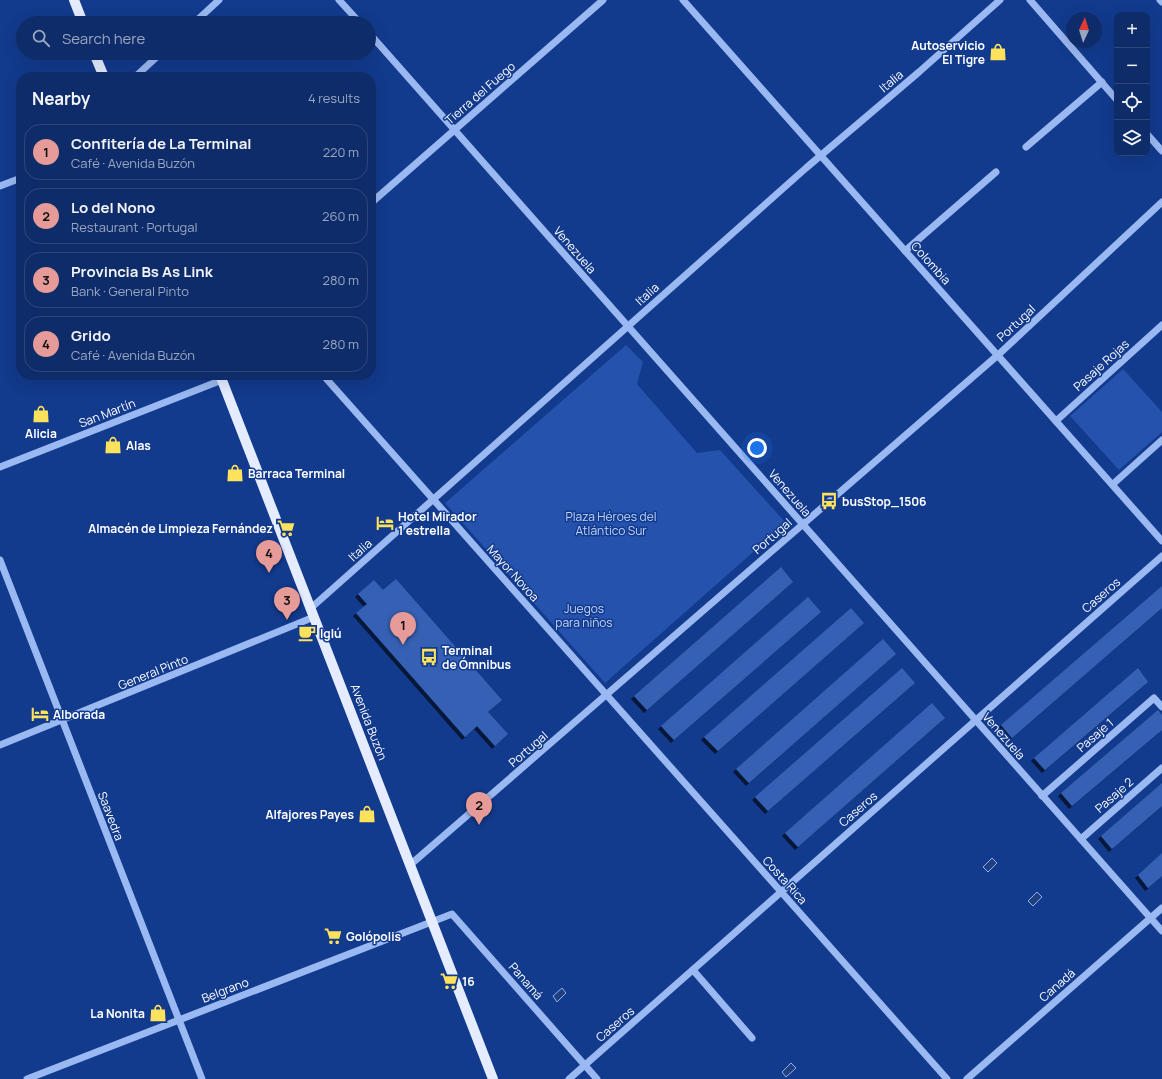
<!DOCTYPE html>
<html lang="en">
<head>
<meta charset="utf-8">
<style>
  :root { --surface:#0e2c6a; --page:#1c3872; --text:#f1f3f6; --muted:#9ba7c1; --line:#2e487e; --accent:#e69b98 }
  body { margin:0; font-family:Manrope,sans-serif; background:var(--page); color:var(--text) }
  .controls { position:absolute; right:12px; top:12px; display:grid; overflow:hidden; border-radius:8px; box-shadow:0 4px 16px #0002 }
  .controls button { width:36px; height:36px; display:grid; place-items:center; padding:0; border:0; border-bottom:1px solid var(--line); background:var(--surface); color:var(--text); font:20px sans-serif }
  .compass { position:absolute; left:1066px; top:12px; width:36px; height:36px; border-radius:50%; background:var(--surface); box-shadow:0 4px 16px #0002; rotate:4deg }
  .you { position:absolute; left:757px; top:448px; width:14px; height:14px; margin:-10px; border:3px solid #fff; border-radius:50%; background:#1a73e8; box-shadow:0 0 0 6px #1a73e833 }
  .badge { display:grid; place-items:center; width:26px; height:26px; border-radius:50%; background:var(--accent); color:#111; font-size:13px; font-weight:700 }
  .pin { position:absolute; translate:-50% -33px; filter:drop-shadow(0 1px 2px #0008) }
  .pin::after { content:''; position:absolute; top:21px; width:14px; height:12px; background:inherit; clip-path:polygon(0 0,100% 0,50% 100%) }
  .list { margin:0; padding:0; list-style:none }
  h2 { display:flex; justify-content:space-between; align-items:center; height:52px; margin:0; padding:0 16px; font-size:17px }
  h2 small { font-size:13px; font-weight:400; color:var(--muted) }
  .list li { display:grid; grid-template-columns:26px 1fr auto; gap:12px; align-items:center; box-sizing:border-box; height:56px; margin:0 8px 8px; padding:0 8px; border:1px solid var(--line); border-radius:16px }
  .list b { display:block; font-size:15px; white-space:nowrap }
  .list p { margin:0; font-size:13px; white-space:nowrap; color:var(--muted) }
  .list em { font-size:13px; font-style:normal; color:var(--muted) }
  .icon { flex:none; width:22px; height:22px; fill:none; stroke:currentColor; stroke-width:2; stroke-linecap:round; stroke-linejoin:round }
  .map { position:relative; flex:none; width:1162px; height:1079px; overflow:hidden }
  .search { position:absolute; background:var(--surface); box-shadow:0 4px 16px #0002; left:16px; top:16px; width:360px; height:44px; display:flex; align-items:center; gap:10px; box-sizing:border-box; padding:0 14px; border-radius:22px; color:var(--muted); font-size:15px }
  .panel { position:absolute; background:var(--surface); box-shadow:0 4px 16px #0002; left:16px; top:72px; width:360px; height:308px; border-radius:16px }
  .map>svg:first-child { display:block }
  .green { fill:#2452ac }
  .water { fill:#213f7d; stroke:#8cb1f5 }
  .building { fill:#3661b4; filter:url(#shadow) }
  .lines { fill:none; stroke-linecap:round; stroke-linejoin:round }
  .minor { stroke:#9ab8f1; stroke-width:7 }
  .major { stroke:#e5ecff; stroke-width:10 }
  .labels { text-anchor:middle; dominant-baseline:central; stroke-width:3; stroke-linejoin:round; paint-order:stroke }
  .poi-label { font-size:12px; font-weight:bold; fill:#fff; stroke:#123a8d; text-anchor:start }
  .street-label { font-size:12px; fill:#fff; stroke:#123a8d }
  .park-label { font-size:12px; fill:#c1d6fc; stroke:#123a8d }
</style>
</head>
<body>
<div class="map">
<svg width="1162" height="1079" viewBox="0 0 1162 1079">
  <defs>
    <filter id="shadow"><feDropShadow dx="-3" dy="3" stdDeviation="0" flood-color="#0009"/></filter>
  </defs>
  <rect width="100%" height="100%" fill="#123a8d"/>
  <g class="green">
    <polygon points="626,345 643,362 637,384 697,453 720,450 786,523 605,683 445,503"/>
    <polygon points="1123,369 1162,412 1162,432 1119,470 1070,416"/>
  </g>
  <g class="water">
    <polygon points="992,858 997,863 988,872 983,867"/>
    <polygon points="1037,892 1042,897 1033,906 1028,901"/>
    <polygon points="562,988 566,993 557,1002 553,996"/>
    <polygon points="791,1063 796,1068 786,1077 782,1072"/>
  </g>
  <g class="building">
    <polygon points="781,567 793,582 647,710 634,696"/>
    <polygon points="396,579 502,700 488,712 508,734 495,746 477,726 465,737 356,613 367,604 358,594 374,580 383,590"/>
    <polygon points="1162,586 1162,608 1012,738 1001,725"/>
    <polygon points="808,597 821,612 674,740 661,726"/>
    <polygon points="851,608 864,623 718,751 704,737"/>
    <polygon points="883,639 896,654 749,783 736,769"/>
    <polygon points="902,668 915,683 768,811 755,797"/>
    <polygon points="1138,668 1148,682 1045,770 1034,758"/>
    <polygon points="932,703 945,718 798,847 785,833"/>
    <polygon points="1158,710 1162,715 1162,730 1072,806 1061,793"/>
    <polygon points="1162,783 1162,806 1112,849 1101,836"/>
    <polygon points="1162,853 1162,876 1148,888 1138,875"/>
  </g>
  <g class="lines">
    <g class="minor">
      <polyline points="339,0 360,23"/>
      <polyline points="683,0 1162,541"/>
      <polyline points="1030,0 1117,100"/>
      <polyline points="1160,0 1162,2"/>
      <polyline points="194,23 219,0"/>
      <polyline points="369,33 1162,931"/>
      <polyline points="135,77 161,53"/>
      <polyline points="1147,134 1162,151"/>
      <polyline points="1026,147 1102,82"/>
      <polyline points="0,186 21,178"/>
      <polyline points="371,203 603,0"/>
      <polyline points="905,251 996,172"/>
      <polyline points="323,375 947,1079"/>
      <polyline points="1056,421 1162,325"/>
      <polyline points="0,467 222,380"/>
      <polyline points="1113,484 1162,440"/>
      <polyline points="0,560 202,1079"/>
      <polyline points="311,608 806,168 919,72 1000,0"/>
      <polyline points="0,745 314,617"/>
      <polyline points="1042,796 1154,698 1162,707"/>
      <polyline points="1081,839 1162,768"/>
      <polyline points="410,865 998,355 1162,202"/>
      <polyline points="693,970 752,1038"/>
      <polyline points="27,1079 452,914 597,1079"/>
      <polyline points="569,1079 1162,556"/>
      <polyline points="967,1079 1162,908"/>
    </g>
    <g class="major">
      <polyline points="74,0 83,23"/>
      <polyline points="94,53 104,77"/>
      <polyline points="220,375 493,1079"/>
    </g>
  </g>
  <defs>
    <g id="shop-bare" transform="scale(1.38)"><path d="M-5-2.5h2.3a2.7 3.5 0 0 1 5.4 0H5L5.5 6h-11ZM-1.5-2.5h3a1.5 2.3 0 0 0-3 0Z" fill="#ffe25b" stroke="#123a8d" stroke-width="2.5" paint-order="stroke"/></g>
    <g id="bus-bare" transform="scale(1.38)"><path d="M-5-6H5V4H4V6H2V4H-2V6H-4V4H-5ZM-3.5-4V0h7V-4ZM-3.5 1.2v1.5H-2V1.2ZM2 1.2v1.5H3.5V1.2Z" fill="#ffe25b" stroke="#123a8d" stroke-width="2.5" paint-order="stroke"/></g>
    <g id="hotel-bare" transform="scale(1.38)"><path d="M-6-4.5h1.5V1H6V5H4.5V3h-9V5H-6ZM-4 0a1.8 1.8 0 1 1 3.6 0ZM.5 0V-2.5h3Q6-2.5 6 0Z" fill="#ffe25b" stroke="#123a8d" stroke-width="2.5" paint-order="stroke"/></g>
    <g id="supermarket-bare" transform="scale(1.38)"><path d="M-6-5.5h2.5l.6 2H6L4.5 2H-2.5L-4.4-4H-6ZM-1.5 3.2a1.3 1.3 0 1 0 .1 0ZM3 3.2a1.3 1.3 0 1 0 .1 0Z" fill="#ffe25b" stroke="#123a8d" stroke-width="2.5" paint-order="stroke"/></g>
    <g id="cafe-bare" transform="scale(1.38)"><path d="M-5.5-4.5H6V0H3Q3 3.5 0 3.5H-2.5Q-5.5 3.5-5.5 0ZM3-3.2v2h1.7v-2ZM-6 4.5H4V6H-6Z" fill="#ffe25b" stroke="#123a8d" stroke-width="2.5" paint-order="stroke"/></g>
  </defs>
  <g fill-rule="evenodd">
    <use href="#shop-bare" x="998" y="52"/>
    <use href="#shop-bare" x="41" y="414"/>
    <use href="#shop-bare" x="113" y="445"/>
    <use href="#shop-bare" x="235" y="473"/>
    <use href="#bus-bare" x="829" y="501"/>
    <use href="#hotel-bare" x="385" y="523"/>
    <use href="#supermarket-bare" x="286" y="528"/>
    <use href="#cafe-bare" x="307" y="633"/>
    <use href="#bus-bare" x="429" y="657"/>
    <use href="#hotel-bare" x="40" y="714"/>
    <use href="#shop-bare" x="367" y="814"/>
    <use href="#supermarket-bare" x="333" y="936"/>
    <use href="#supermarket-bare" x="449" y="981"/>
    <use href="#shop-bare" x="158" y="1013"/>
  </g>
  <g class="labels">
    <g class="poi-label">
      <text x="985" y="45" text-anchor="end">Autoservicio<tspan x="985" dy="14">El Tigre</tspan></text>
      <text x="41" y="433" text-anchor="middle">Alicia</text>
      <text x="126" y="445">Alas</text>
      <text x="248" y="473">Barraca Terminal</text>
      <text x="842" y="501">busStop_1506</text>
      <text x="398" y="516">Hotel Mirador<tspan x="398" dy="14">1 estrella</tspan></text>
      <text x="273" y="528" text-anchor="end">Almacén de Limpieza Fernández</text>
      <text x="320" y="633">Iglú</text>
      <text x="442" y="650">Terminal<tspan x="442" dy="14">de Ómnibus</tspan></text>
      <text x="53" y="714">Alborada</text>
      <text x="354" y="814" text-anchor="end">Alfajores Payes</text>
      <text x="346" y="936">Golópolis</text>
      <text x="462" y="981">16</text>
      <text x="145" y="1013" text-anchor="end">La Nonita</text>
    </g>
    <g class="street-label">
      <text transform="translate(891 81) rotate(-40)">Italia</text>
      <text transform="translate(480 93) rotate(-41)">Tierra del Fuego</text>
      <text transform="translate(575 250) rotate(49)">Venezuela</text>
      <text transform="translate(931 263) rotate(48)">Colombia</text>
      <text transform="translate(647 294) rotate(-42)">Italia</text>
      <text transform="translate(1016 323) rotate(-43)">Portugal</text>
      <text transform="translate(1101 365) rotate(-42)">Pasaje Rojas</text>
      <text transform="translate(107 413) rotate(-21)">San Martín</text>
      <text transform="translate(790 493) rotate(49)">Venezuela</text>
      <text transform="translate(772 536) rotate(-41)">Portugal</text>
      <text transform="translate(360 550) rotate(-42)">Italia</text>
      <text transform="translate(513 573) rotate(48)">Mayor Novoa</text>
      <text transform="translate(1101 595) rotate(-41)">Caseros</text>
      <text transform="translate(153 672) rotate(-22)">General Pinto</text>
      <text transform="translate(369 722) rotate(69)">Avenida Buzón</text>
      <text transform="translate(1095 735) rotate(-41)">Pasaje 1</text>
      <text transform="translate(1004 736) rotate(49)">Venezuela</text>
      <text transform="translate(528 749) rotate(-41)">Portugal</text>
      <text transform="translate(1114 795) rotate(-41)">Pasaje 2</text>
      <text transform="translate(858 809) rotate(-41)">Caseros</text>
      <text transform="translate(111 816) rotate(69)">Saavedra</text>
      <text transform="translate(785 880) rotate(48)">Costa Rica</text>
      <text transform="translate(526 981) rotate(49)">Panamá</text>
      <text transform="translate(1057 985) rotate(-41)">Canadá</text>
      <text transform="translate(225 990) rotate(-21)">Belgrano</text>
      <text transform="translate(615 1024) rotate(-41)">Caseros</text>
    </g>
    <g class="park-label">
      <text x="611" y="516">Plaza Héroes del<tspan x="611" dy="14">Atlántico Sur</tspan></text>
      <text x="584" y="608">Juegos<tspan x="584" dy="14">para niños</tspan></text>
    </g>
  </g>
</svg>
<div class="controls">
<button>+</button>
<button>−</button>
<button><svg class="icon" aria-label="locate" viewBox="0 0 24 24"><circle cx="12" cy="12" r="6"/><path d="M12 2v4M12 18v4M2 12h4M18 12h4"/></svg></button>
<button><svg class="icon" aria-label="layers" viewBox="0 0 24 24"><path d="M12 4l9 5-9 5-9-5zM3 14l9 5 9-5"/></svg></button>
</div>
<svg class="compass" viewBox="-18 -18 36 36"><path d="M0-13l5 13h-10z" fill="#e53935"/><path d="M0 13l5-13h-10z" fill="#9ba7c1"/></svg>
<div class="you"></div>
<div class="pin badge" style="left:403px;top:645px">1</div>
<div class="pin badge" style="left:479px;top:825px">2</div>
<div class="pin badge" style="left:287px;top:620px">3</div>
<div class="pin badge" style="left:269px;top:573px">4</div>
<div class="search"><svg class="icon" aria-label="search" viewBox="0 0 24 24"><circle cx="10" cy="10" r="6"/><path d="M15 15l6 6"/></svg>Search here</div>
<section class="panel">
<h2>Nearby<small>4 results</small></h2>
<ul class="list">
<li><span class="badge">1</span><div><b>Confitería de La Terminal</b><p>Café · Avenida Buzón</p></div><em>220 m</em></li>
<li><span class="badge">2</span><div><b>Lo del Nono</b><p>Restaurant · Portugal</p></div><em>260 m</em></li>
<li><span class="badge">3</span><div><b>Provincia Bs As Link</b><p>Bank · General Pinto</p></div><em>280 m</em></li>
<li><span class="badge">4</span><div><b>Grido</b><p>Café · Avenida Buzón</p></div><em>280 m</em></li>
</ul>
</section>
</div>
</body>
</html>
